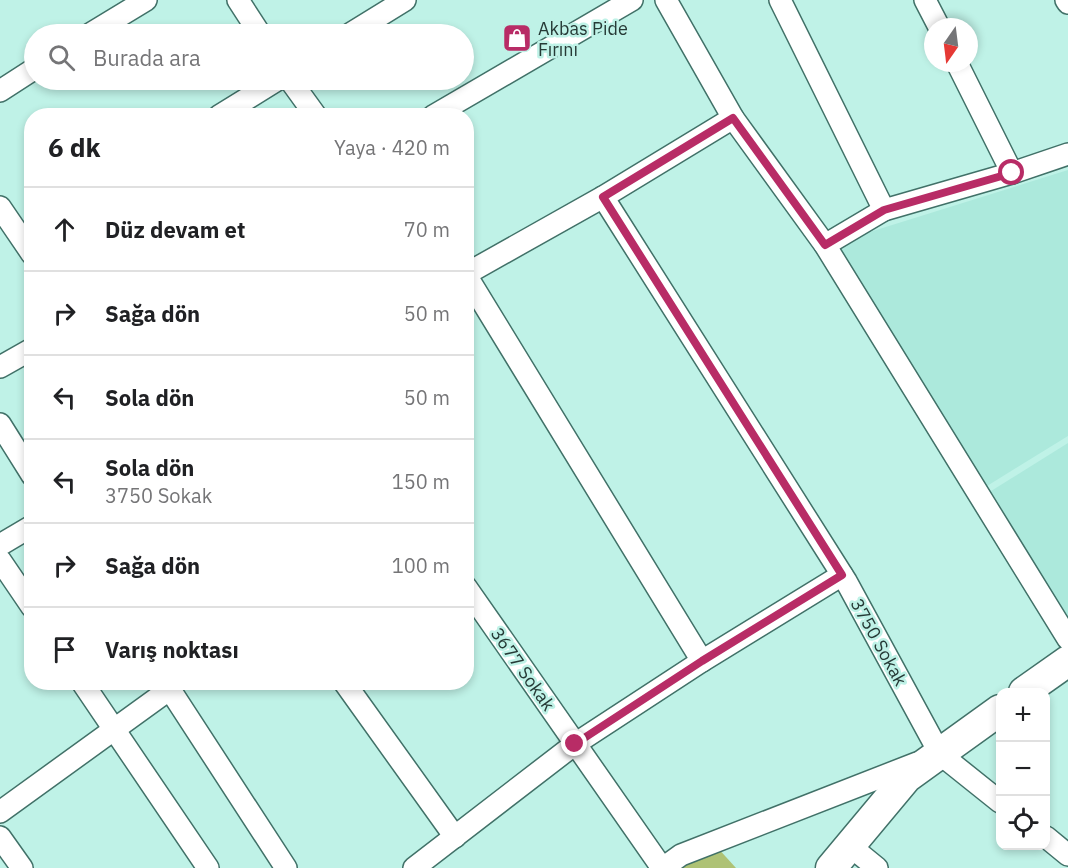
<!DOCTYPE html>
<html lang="tr">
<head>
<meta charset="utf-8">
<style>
  :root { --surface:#fff; --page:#f6f6f6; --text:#202124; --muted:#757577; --line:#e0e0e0 }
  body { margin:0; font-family:"IBM Plex Sans",sans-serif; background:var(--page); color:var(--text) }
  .controls { position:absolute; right:18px; bottom:18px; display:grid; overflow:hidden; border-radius:12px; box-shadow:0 3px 9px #0003 }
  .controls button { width:54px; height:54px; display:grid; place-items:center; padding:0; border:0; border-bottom:2px solid var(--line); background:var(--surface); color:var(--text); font:30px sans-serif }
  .compass { position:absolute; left:924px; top:18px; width:54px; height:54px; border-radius:50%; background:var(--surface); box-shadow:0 3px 9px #0003; rotate:194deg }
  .stop { position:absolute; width:18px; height:18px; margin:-14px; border:4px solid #b82c66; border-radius:50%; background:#fff }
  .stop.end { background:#b82c66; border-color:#fff; box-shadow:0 2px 6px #0008 }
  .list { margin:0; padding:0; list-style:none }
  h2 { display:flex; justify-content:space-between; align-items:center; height:78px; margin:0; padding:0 24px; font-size:26px }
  h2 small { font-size:20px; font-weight:400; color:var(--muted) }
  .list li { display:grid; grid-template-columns:39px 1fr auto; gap:18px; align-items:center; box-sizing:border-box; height:84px; padding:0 24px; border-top:2px solid var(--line) }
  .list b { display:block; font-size:22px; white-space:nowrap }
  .list p { margin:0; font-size:20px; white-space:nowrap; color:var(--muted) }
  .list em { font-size:20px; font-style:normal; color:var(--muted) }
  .icon { flex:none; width:33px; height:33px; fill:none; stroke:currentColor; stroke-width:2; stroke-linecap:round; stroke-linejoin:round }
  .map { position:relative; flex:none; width:1068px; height:868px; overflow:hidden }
  .search { position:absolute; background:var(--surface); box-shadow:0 3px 9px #0003; left:24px; top:24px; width:450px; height:66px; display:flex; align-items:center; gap:15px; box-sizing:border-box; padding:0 21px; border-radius:33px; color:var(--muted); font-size:22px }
  .panel { position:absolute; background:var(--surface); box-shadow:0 3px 9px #0003; left:24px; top:108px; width:450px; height:582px; border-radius:24px }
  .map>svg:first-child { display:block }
  .built { fill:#ace9dc }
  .green { fill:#aec275 }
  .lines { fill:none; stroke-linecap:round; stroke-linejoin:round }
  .street-casing { stroke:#417168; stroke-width:24 }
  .secondary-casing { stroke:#417168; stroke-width:33 }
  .street { stroke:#fff; stroke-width:21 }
  .secondary { stroke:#fff; stroke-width:30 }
  .route { stroke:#b82c66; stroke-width:8 }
  .labels { text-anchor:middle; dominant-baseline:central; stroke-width:5; stroke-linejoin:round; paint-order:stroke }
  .poi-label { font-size:18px; fill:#263a36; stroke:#bff2e7; text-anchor:start }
  .street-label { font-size:18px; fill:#263a36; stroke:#bff2e7 }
</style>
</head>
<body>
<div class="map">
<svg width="1068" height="868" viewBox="0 0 1068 868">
  <rect width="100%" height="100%" fill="#bff2e7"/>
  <g class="built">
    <polygon points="1068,170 1068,436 987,486 828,245"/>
    <polygon points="1068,443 1068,619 991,491"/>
  </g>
  <polygon class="green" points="716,846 736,868 673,868"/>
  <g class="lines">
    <g class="street-casing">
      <g id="street">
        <polyline points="238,0 260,34"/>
        <polyline points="666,0 733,118 825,245 1068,639"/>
        <polyline points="780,0 884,210"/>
        <polyline points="925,0 939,27"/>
        <polyline points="1066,0 1068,3"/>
        <polyline points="90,34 146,0"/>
        <polyline points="350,34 405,0"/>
        <polyline points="957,63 1012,173"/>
        <polyline points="290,80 316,116"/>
        <polyline points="0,91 34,69"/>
        <polyline points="219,116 277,80"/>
        <polyline points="433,116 632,0"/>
        <polyline points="603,197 846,581 940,754 1000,802"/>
        <polyline points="0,207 32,254"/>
        <polyline points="825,245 884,210 1012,173 1068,154"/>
        <polyline points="466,274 603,197 733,118"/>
        <polyline points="466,275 702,661"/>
        <polyline points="0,367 32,349"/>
        <polyline points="0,424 32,475"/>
        <polyline points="0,545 32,526"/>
        <polyline points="0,560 32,607"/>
        <polyline points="466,587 662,868"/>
        <polyline points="82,682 208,868"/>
        <polyline points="165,682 286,868"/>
        <polyline points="344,682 455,837"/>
        <polyline points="0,812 170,689"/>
        <polyline points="0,837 22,868"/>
        <polyline points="1046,837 1068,855"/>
        <polyline points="850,846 877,868"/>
        <polyline points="414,868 575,744 702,661 842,575"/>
        <polyline points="663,868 681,855 917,763"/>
      </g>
    </g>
    <g class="secondary-casing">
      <g id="secondary">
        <polyline points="1024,692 1068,661"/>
        <polyline points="831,868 907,777 1000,710"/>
      </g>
    </g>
    <use href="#street" class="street"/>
    <use href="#secondary" class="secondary"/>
  </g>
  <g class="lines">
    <polyline class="route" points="575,744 702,661 842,575 603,197 733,118 825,245 884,210 1012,173"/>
  </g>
  <defs>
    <g id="shop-square" transform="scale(1.5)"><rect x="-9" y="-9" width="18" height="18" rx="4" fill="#b82c66" stroke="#bff2e7"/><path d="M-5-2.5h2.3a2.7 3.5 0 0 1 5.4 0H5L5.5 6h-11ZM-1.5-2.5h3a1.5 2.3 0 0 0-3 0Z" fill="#fff"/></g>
  </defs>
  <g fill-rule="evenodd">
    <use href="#shop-square" x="517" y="38"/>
  </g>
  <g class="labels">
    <g class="poi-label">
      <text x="538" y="28">Akbas Pide<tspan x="538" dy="21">Fırını</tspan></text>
    </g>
    <g class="street-label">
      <text transform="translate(879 642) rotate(61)">3750 Sokak</text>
      <text transform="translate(523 669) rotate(55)">3677 Sokak</text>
    </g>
  </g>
</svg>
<div class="controls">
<button>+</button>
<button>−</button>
<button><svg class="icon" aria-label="locate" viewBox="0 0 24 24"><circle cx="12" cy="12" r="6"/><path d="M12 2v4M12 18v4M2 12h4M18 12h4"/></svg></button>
</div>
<svg class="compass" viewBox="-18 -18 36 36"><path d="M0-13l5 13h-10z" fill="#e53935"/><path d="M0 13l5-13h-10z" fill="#757577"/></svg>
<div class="stop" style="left:1012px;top:173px"></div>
<div class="stop end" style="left:575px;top:744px"></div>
<div class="search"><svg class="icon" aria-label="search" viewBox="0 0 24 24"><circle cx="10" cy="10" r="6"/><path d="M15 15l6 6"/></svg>Burada ara</div>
<section class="panel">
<h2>6 dk<small>Yaya · 420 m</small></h2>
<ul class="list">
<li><svg class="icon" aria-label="ahead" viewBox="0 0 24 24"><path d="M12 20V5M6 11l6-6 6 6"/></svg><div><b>Düz devam et</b></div><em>70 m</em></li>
<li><svg class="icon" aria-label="right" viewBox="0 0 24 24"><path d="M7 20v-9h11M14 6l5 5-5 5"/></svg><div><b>Sağa dön</b></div><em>50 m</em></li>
<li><svg class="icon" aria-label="left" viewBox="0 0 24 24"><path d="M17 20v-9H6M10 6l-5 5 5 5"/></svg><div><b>Sola dön</b></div><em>50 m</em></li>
<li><svg class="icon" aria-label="left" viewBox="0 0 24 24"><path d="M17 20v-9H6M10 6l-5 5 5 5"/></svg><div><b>Sola dön</b><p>3750 Sokak</p></div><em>150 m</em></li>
<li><svg class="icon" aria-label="right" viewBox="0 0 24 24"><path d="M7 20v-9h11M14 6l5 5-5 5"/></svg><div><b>Sağa dön</b></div><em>100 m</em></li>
<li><svg class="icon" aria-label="arrive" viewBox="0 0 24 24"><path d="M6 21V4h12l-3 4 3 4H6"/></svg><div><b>Varış noktası</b></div></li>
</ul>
</section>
</div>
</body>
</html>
